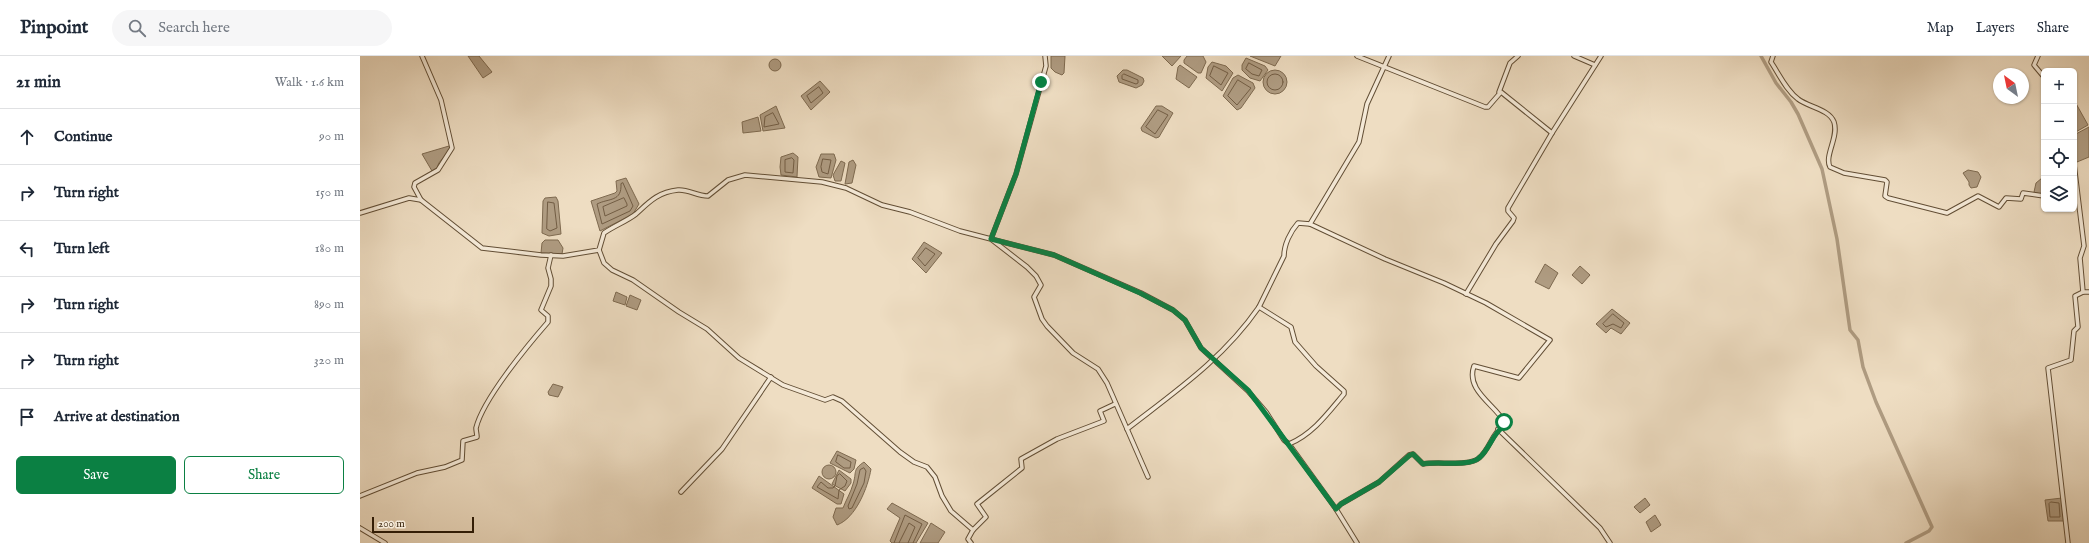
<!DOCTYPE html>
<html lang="en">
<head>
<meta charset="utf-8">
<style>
  :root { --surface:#fff; --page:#f6f6f7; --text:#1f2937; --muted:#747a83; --line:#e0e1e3; --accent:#0b8043 }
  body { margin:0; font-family:"IM FELL English",serif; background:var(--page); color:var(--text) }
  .controls { position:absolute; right:12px; top:12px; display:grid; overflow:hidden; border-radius:6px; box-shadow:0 1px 3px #0004 }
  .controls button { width:36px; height:36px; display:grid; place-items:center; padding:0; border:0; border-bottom:1px solid var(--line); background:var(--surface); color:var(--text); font:20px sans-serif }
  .compass { position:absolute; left:1633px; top:12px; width:36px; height:36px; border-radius:50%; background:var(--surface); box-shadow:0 1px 3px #0004; rotate:327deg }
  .scale { position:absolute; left:12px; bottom:10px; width:102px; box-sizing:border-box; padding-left:4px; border:2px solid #341e06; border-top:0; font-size:11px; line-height:14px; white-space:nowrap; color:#341e06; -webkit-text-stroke:3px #f4e9d7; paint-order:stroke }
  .stop { position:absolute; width:12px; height:12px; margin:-9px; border:3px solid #0b8043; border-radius:50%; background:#fff }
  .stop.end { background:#0b8043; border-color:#fff; box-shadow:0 1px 4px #0008 }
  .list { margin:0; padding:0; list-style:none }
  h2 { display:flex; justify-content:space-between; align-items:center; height:52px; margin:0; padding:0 16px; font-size:17px }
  h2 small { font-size:13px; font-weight:400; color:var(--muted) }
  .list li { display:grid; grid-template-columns:26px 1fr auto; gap:12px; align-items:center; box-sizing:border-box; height:56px; padding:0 16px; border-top:1px solid var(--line) }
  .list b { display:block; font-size:15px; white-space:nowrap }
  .list em { font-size:13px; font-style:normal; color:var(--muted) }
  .actions { display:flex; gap:8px; padding:12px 16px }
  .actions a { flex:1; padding:9px 0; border:1px solid var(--accent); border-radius:6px; text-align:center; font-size:14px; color:var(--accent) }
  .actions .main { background:var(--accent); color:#fff }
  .icon { flex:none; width:22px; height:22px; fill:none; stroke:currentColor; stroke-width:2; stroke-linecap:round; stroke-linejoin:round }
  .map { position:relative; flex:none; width:1729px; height:487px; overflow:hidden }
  header { display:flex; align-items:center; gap:24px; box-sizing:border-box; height:56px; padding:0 20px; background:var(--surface); border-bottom:1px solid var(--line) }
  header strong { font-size:19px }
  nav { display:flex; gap:22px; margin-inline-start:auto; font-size:14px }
  .search { width:280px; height:36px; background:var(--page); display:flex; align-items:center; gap:10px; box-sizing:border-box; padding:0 14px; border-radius:22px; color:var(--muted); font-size:15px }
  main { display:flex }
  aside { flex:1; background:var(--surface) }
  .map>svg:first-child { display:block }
  .water { fill:#af9c82; stroke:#7e6a50 }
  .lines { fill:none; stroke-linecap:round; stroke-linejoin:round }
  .shore { stroke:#725d44; stroke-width:1 }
  .canal { stroke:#af9c82; stroke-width:3.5 }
  .minor-casing { stroke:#624e35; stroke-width:5.5 }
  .minor { stroke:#f4e9d7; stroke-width:3.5 }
  .route { stroke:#0b8043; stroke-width:5 }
</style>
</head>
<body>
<header>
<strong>Pinpoint</strong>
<div class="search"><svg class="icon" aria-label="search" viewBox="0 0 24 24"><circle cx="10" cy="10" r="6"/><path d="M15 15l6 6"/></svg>Search here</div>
<nav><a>Map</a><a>Layers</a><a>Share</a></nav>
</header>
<main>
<aside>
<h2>21 min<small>Walk · 1.6 km</small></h2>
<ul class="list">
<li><svg class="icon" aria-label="ahead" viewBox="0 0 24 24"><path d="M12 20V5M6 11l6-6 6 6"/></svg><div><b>Continue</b></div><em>90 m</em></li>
<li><svg class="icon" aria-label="right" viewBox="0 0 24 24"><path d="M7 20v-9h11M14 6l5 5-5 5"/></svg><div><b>Turn right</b></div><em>150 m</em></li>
<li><svg class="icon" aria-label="left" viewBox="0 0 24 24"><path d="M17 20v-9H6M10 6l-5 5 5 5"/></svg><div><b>Turn left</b></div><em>180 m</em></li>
<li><svg class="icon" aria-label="right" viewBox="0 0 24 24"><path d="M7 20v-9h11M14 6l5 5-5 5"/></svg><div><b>Turn right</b></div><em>890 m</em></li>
<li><svg class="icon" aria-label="right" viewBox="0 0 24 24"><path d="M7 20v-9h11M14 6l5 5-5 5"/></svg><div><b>Turn right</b></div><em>320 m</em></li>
<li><svg class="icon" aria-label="arrive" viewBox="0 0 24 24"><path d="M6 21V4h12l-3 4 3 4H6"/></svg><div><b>Arrive at destination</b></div></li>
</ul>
<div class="actions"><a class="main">Save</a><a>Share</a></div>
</aside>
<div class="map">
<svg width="1729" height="487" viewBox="0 0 1729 487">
  <rect width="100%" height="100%" fill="#eeddc2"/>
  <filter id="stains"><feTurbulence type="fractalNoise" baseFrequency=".005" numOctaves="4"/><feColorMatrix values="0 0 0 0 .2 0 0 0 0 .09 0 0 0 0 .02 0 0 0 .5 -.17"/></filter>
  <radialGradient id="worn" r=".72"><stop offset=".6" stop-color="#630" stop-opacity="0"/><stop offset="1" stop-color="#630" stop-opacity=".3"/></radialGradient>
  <g class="water">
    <polygon points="108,0 119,0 132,16 123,22"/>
    <polygon points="691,0 705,0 704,17 702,19 695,16 691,12"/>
    <polygon points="802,0 821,0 812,10"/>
    <polygon points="827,0 843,0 846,6 841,17 838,17 824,7 824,4"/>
    <polygon points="890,0 921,0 915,10"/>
    <polygon points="886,2 905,10 908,14 900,25 890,22 882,14 882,9"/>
    <circle cx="415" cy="9" r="6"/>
    <polygon points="852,6 866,10 873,17 862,35 846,22 848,11"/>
    <polygon points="820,9 837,21 829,32 816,23 818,11"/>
    <polygon points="763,14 767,14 783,22 784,25 782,29 776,32 759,26 757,20"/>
    <circle cx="915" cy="26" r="12"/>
    <polygon points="878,19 893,27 895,32 881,52 877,54 863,40 873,22"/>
    <polygon points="460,25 470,36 451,54 441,40"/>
    <polygon points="1714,44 1728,69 1714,77"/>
    <polygon points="416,50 425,72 403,75 400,59"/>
    <polygon points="796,50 802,50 813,57 799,81 796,82 782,75 781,72"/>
    <polygon points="398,61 401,75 383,77 382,66"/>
    <polygon points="1729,71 1729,101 1717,106 1714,98 1714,79"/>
    <path d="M89,90L91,93C87,101 78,103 77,113L72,115L62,98Z"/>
    <polygon points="433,97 438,101 437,121 421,119 420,111 421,101"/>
    <polygon points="461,98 474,98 476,104 471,122 459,121 456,111"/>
    <polygon points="493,104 496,109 492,127 485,128 489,106"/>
    <polygon points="481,105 485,107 481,125 475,125 473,119"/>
    <polygon points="1684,105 1684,137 1680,138 1674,136 1676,127 1682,122"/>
    <polygon points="1608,114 1618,116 1621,121 1617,131 1611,132 1609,129 1609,126 1603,117"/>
    <polygon points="266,122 279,148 273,158 240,175 231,145 255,137 257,135 256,125"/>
    <polygon points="196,141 198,145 201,178 189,180 182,177 183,145 185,142"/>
    <polygon points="185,184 198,184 203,192 202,198 181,197 182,187"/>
    <polygon points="564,186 582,197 566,217 552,203"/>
    <polygon points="1185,208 1198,217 1189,233 1175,226"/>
    <polygon points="1220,210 1230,219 1222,228 1212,219"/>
    <polygon points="256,236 267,241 265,249 253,245"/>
    <polygon points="270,239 281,244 277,254 266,250"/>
    <polygon points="1252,253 1270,267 1261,278 1251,272 1246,277 1236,268"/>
    <polygon points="193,328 203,331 198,341 189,339 188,336"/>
    <polygon points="477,395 496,404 494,413 490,417 470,407"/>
    <path d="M504,406L511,413C508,431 496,462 477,469L473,461L476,452H483C486,444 491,436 493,428C497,416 492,414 504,406Z"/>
    <circle cx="469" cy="416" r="7"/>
    <polygon points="479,414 491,423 491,427 485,435 472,428"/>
    <polygon points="459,420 484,438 481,448 477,448 452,432"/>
    <polygon points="1285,442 1290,449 1280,457 1274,451"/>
    <polygon points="1702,442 1705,465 1688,465 1685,444"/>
    <polygon points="532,447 568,467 556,487 532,487 530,485 540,462 527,453"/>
    <polygon points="1295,459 1301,469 1291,476 1286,466"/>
    <polygon points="571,467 585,476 578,487 560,487"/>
  </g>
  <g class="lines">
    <g class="shore">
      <polygon points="889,7 902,14 899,20 892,18 886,13"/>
      <polygon points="854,10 868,17 861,29 850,20"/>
      <polygon points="764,18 778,24 778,27 776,28 762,23 762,20"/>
      <circle cx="915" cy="26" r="8"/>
      <polygon points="878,24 891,32 877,49 868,40"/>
      <polygon points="459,31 463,37 451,47 447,40"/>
      <polygon points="798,54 808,59 795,78 786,71"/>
      <polygon points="413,57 419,68 404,71 405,61"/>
      <polygon points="432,102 434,104 433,117 425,116 425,104"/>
      <polygon points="463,103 471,104 468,118 462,116 461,111"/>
      <path d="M263,127L273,150L270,155L242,168L237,148C249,142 262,146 261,128Z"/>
      <polygon points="264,142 267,148 267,150 245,160 243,151"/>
      <polygon points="188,146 194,147 197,172 190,175 187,173"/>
      <polygon points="566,192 575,198 565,210 558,202"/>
      <polygon points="1253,258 1264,267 1261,272 1253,268 1246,271 1243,268"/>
      <polygon points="478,399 491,406 490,412 484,412 476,406"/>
      <polygon points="504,412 506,415 504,427 492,452 489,453 488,450 497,428 500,414"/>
      <polygon points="480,418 487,425 485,430 479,434 478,443 457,431 461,426 468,432 473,432 475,430 477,420"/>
      <polygon points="1691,446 1699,447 1700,461 1690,461 1689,448"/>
      <polyline points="534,487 545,459 562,468 553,487"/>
      <polyline points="539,487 549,467 555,471 548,487"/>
    </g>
    <polyline class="canal" points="1401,0 1416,27 1431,46 1438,58 1462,113 1477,183 1490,274 1498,284 1503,311 1516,346 1572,471 1569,475 1546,487"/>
    <g class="minor-casing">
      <g id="minor">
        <polyline points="685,0 686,10 656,118 631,183 694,199 781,237 813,254 825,264 841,292 888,335 906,356 924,384 929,388 976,453 997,487"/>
        <polyline points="997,0 1125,51 1128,51 1141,36 1192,77"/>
        <polyline points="1214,0 1235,9"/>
        <path d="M1413,0L1411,6C1419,18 1426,34 1438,43C1448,51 1469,53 1474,66C1479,81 1464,100 1470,111L1484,117L1525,124L1527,126L1525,140L1528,142L1587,157L1618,140L1639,151L1646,142L1661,143L1663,137L1684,140"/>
        <polyline points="1678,0 1674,9 1684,21"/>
        <polyline points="1139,36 1150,7 1158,0"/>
        <polyline points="1714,108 1724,190 1720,202 1723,236"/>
        <polyline points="61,144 54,131 55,127 78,114 92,92 81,44 62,0"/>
        <path d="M0,157L49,142L61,144L122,192L181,199L203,200L239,194L244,177C254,170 267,165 276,158C289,146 298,136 318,134C328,133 337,140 348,140L368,124L385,119L462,126L486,132L522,149L550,156L600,175L631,183L667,211L676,220L681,229L674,241L682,263L687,270L713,297L738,313L747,327L788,421"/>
        <polyline points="239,194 244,207 252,214 273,224 319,256 347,273 379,302 423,329 465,344 473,341 482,345 540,396 554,406 567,411 575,421 582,440 591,455 613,474"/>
        <polyline points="1106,238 1136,188 1153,165 1154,162 1148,155 1148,152 1192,77 1241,0"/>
        <path d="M767,373C816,335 863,303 899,251"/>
        <polyline points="1138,373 1240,472 1250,487"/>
        <path d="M929,388C953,378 968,357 984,338V335L956,310L935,286L931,271L899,251L924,200C924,189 930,176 938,167L950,168"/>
        <polyline points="321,436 362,393 411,321"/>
        <path d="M0,440L57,417L85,411L102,404L103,385L117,381C117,378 116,375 116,372C123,343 168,289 188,266V260L181,254L191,230V223L188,212L191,199"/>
        <path d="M976,453L981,448L1019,426L1049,399L1053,398L1063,408C1077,405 1109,411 1119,402C1130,393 1132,377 1143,370L1144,366C1137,350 1105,335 1114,310L1159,322L1190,284L1126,247L1084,227L1025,203L950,168L999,86L1007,48L1029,0"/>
        <polyline points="0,472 25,487"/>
        <polyline points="611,487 608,483 613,474 626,461 617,448 662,412 661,403 697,383 744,365 740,355 755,348"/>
        <polyline points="1708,487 1688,312 1711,304 1714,275 1718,271 1715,240 1723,236 1729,236"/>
      </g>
    </g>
    <use href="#minor" class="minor"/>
  </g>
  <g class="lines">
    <path class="route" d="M681,26L656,118L631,183L694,199L780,237L813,254L825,264L841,292L888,334L976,453L981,448L1019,426L1050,399L1053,398L1063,408C1077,405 1109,411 1119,402C1130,393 1132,378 1144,370V366"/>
  </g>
  <rect width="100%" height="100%" filter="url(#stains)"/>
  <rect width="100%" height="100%" fill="url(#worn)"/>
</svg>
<div class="controls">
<button>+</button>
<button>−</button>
<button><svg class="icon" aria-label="locate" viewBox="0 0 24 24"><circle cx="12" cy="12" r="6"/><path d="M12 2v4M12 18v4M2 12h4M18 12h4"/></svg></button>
<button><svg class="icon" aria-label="layers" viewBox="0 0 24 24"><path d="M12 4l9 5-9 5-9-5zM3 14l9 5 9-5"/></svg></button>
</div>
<svg class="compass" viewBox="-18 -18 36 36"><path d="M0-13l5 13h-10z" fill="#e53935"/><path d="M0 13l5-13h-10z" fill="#747a83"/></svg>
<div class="scale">200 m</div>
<div class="stop" style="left:1144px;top:366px"></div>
<div class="stop end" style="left:681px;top:26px"></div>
</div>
</main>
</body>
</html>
